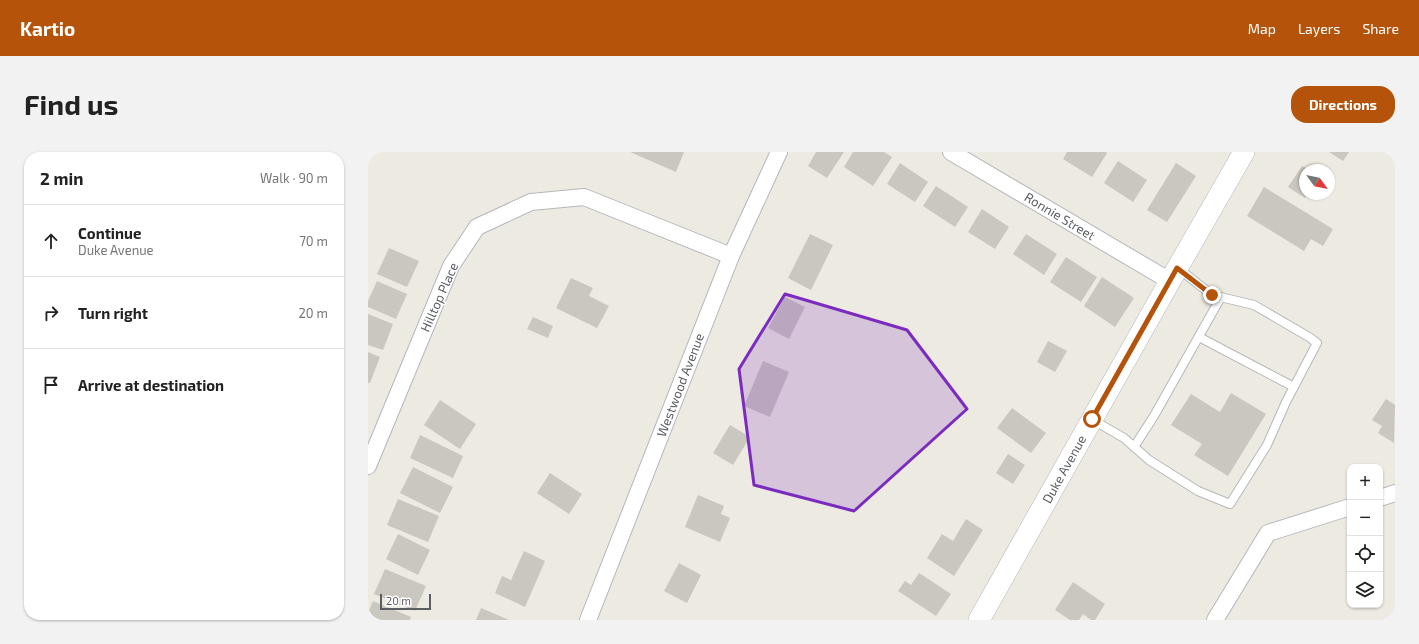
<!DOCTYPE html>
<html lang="en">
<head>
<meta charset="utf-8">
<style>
  :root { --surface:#fff; --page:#f2f2f2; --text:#222; --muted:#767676; --line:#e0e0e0; --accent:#b45309 }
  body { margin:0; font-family:"Exo 2",sans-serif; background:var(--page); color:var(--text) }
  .controls { position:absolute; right:12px; bottom:12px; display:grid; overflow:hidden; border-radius:8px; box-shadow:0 1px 3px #0004 }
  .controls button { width:36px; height:36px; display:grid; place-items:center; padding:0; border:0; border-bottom:1px solid var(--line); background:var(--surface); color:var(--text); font:20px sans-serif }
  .compass { position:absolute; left:931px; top:12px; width:36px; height:36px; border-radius:50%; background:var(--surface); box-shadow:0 1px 3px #0004; rotate:123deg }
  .scale { position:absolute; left:12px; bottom:10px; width:51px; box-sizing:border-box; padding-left:4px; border:2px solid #5a5e63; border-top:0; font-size:11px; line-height:14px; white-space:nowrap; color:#5a5e63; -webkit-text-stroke:3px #fff; paint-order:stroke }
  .stop { position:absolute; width:12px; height:12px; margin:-9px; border:3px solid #b45309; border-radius:50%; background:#fff }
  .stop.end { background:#b45309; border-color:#fff; box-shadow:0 1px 4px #0008 }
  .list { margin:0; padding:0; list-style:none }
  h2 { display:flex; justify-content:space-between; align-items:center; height:52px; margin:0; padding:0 16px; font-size:17px }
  h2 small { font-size:13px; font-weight:400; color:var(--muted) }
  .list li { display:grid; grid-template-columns:26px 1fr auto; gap:12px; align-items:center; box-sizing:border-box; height:72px; padding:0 16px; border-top:1px solid var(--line) }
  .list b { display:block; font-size:15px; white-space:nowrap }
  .list p { margin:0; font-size:13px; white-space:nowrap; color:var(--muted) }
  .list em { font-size:13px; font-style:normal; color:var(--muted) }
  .icon { flex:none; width:22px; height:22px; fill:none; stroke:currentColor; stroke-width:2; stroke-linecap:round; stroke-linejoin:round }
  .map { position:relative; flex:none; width:1027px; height:468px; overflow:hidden; border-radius:16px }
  header { display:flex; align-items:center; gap:24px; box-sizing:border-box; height:56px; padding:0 20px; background:var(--accent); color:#fff }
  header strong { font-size:19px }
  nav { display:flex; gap:22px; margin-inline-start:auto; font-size:14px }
  .intro { display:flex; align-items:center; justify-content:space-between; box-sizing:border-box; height:96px; padding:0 24px }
  h1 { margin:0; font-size:28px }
  .button { padding:10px 18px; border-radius:16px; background:var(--accent); color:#fff; font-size:14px; font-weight:700 }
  main { display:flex; gap:24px; padding:0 24px }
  aside { flex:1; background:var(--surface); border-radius:16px; box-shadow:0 1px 3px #0004 }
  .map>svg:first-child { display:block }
  .building { fill:#cac6c0 }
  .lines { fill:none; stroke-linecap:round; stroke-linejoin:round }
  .service-casing { stroke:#b4b8bc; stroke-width:10 }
  .minor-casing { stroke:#b4b8bc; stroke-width:18 }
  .tertiary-casing { stroke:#b4b8bc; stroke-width:22 }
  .service { stroke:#fff; stroke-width:8 }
  .minor { stroke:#fff; stroke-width:16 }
  .tertiary { stroke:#fff; stroke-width:21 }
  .route { stroke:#b45309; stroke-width:5 }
  .marked { fill:#7b2cbf; fill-opacity:0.2; stroke:#7b2cbf; stroke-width:3; stroke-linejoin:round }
  .labels { text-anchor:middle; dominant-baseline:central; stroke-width:3; stroke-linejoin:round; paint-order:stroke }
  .street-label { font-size:13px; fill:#5a5e63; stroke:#fff }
</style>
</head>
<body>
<header>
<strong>Kartio</strong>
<nav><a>Map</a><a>Layers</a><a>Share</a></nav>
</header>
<div class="intro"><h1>Find us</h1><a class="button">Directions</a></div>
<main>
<aside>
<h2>2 min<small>Walk · 90 m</small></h2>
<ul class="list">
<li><svg class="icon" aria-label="ahead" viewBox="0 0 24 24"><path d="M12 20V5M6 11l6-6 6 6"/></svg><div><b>Continue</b><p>Duke Avenue</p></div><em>70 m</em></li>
<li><svg class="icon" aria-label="right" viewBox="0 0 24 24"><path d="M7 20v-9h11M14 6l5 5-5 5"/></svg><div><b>Turn right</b></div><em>20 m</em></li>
<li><svg class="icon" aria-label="arrive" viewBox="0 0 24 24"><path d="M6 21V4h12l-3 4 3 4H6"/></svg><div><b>Arrive at destination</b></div></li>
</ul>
</aside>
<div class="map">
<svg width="1027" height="468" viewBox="0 0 1027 468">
  <rect width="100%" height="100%" fill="#edeae1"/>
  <g class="building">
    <polygon points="262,0 316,0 308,20"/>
    <polygon points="448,0 476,0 459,26 440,14"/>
    <polygon points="485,0 516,0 524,5 505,34 476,15"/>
    <polygon points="699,0 738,0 739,1 724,25 695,7"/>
    <polygon points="961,0 981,0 975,9"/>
    <polygon points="750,9 779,28 765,50 736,31"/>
    <polygon points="532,11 560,30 547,50 519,32"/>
    <polygon points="808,11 828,24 799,70 779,58"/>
    <polygon points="934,14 941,18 937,18 937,42 940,42 937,46 920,35"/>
    <polygon points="568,34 600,55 587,75 555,54"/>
    <polygon points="896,35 965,77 955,94 943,87 936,99 879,64"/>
    <polygon points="614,57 641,75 627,97 600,80"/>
    <polygon points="442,82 465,93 443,138 420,126"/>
    <polygon points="658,82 689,102 676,123 645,102"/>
    <polygon points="21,96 51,109 39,135 9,122"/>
    <polygon points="698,105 729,125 713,150 682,130"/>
    <polygon points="734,125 766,146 747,175 716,154"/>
    <polygon points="203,126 225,136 221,144 241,154 229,176 188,156"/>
    <polygon points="9,129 39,142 28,167 0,155 0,149"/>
    <polygon points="417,145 437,155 421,187 400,176"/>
    <polygon points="0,162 25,172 15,198 0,193"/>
    <polygon points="165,165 185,174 180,186 159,177"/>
    <polygon points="680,189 699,199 687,220 669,210"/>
    <polygon points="0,200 12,205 2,231 0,231"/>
    <polygon points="395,209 421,220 402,265 376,254"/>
    <polygon points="863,241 898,262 860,324 826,303 834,292 803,273 823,242 852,260"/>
    <polygon points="1018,247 1027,253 1026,291 1010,281 1014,274 1004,268"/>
    <polygon points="72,248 108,272 92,297 56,273"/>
    <polygon points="644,256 678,281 663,301 629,276"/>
    <polygon points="362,273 382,285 365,313 345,301"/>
    <polygon points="52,283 95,304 85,326 42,306"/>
    <polygon points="640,302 657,313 645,332 628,321"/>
    <polygon points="45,315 85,335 72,361 32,341"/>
    <polygon points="182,321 214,342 201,362 169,341"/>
    <polygon points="330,343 356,354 353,362 362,366 352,390 317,375"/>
    <polygon points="30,347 71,364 60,390 19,373"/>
    <polygon points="598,367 615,378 586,424 559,406 574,382 585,389"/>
    <polygon points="30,382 62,398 50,423 18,407"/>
    <polygon points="156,399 177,409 157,455 127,441 134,424 143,428"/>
    <polygon points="311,411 333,423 319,451 296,439"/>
    <polygon points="17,417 58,434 47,459 6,442"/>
    <polygon points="551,421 583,442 568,464 530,439 537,429 543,433"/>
    <polygon points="705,430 737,452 727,468 723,468 715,462 711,468 702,468 687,458"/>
    <polygon points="5,449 43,465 42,468 0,468 0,461"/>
    <polygon points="113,456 141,468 108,468"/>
  </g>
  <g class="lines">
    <g class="service-casing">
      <g id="service">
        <polyline points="831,185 926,235"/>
        <polyline points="725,268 756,286 781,308 830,339 862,352 899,293 918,250 949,191 941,185 886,153 844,143 810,116"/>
        <polyline points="766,295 786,264 853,145"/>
      </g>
    </g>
    <g class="minor-casing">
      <g id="minor">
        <polyline points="583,0 802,129"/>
        <polyline points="0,314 83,114 109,75 163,50 216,45 363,104"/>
        <polyline points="1012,346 1027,341"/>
        <polyline points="220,468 363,104 411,0"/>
        <polyline points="847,468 900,381 982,355"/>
      </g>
    </g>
    <g class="tertiary-casing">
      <polyline id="tertiary" points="611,468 802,129 876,0"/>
    </g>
    <use href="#service" class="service"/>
    <use href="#minor" class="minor"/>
    <use href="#tertiary" class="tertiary"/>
  </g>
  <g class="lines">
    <polyline class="route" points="724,267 809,116 844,143"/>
  </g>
  <path class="marked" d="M417,142L539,178L599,257L486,359L386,333L371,217Z"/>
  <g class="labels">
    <g class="street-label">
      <text transform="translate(692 64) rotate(31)">Ronnie Street</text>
      <text transform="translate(71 145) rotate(-66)">Hilltop Place</text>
      <text transform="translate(312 233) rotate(-69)">Westwood Avenue</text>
      <text transform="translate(696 317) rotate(-61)">Duke Avenue</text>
    </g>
  </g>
</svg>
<div class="controls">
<button>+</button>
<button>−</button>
<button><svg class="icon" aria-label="locate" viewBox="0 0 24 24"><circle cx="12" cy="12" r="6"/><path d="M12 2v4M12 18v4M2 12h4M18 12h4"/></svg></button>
<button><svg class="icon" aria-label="layers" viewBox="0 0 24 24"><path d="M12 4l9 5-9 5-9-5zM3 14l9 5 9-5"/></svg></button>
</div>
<svg class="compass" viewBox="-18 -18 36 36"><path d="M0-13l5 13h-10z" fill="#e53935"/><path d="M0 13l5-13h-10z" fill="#767676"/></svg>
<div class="scale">20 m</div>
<div class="stop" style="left:724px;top:267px"></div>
<div class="stop end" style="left:844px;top:143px"></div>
</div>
</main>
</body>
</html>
